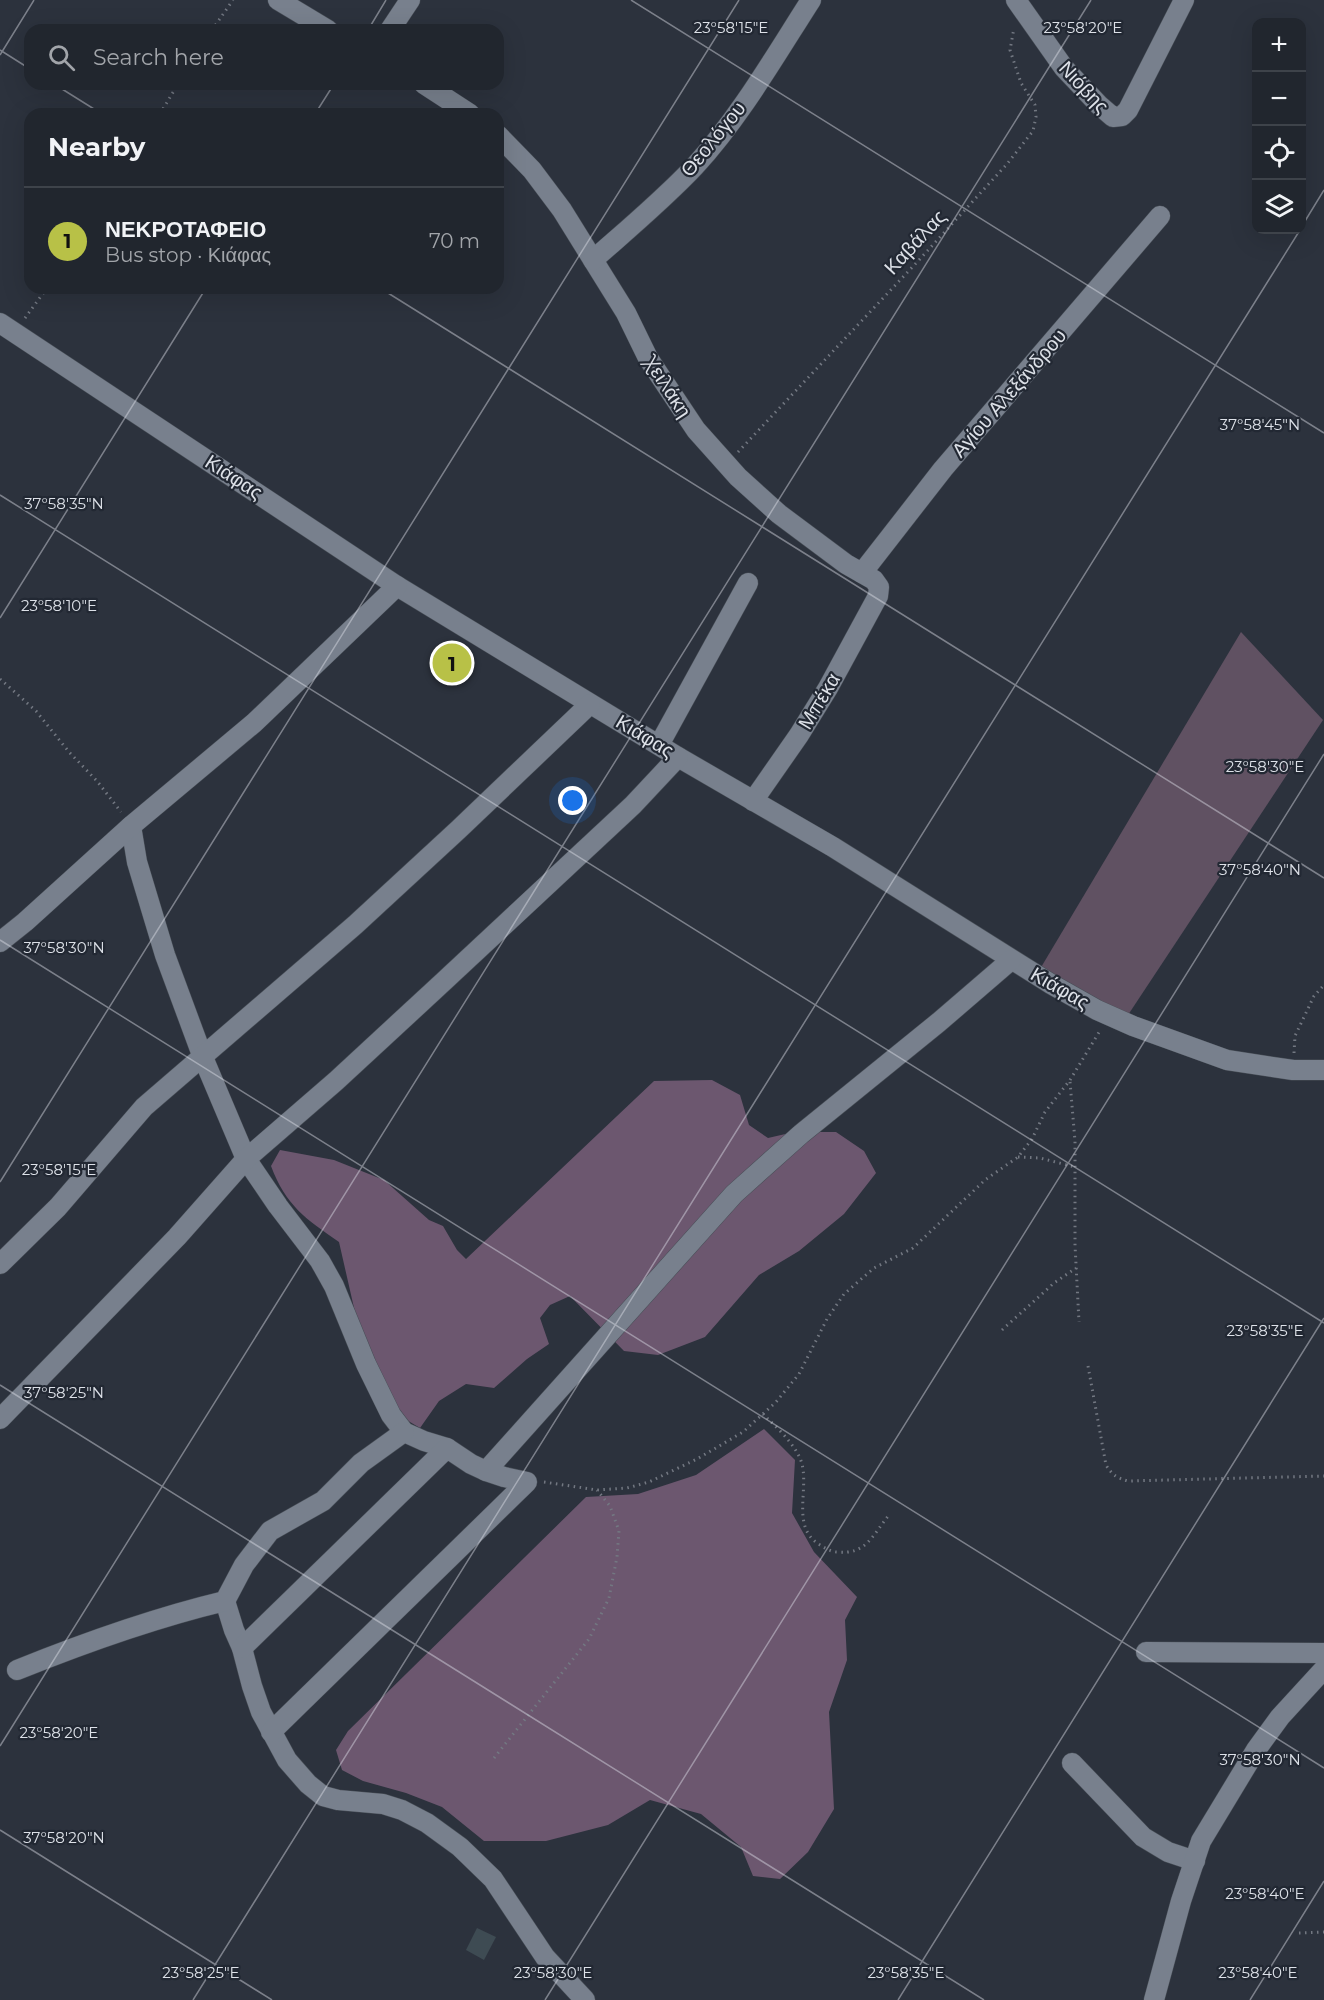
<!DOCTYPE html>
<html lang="en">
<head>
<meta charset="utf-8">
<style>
  :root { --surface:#21262e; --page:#292e36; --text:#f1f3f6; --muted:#a2a5aa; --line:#3e434a; --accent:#b8c147 }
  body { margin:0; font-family:Montserrat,sans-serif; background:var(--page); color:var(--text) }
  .controls { position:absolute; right:18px; top:18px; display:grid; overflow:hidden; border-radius:12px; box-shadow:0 6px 24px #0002 }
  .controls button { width:54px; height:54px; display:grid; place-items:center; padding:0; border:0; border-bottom:2px solid var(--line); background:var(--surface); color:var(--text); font:30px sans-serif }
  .you { position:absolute; left:573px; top:801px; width:21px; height:21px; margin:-15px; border:4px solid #fff; border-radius:50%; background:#1a73e8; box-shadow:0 0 0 9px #1a73e833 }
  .badge { display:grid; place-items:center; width:39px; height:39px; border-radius:50%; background:var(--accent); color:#111; font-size:20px; font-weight:700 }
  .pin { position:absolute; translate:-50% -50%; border:3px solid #fff; box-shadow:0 2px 6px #0006 }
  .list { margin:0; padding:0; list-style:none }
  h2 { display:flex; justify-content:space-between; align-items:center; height:78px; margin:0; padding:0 24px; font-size:26px }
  h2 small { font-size:20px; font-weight:400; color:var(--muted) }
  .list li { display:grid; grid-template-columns:39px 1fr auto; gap:18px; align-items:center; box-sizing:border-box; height:108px; padding:0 24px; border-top:2px solid var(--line) }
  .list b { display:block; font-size:22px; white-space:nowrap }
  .list p { margin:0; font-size:20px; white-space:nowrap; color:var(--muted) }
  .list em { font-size:20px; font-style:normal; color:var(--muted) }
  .icon { flex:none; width:33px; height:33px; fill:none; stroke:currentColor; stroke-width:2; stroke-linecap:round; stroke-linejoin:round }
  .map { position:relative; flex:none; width:1324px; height:2000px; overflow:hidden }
  .search { position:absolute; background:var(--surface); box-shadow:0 6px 24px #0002; left:24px; top:24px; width:480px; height:66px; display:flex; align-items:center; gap:15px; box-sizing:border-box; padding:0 21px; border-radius:18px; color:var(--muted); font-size:22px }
  .panel { position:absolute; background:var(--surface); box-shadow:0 6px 24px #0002; left:24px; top:108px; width:480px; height:186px; border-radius:18px }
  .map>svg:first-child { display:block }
  .green { fill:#605162 }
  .forest { fill:#6c576f }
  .building { fill:#3e4b53 }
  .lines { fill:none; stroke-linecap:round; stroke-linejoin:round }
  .minor-casing { stroke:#484e57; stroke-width:21 }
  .path { stroke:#737882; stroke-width:3; stroke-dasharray:1.5 4.5; stroke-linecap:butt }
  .minor { stroke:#78808d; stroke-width:20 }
  .ticks { fill:none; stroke:#dde1e8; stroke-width:1.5; stroke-opacity:0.45 }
  .labels { text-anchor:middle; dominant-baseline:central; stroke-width:4.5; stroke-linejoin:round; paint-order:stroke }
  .street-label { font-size:20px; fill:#dde1e8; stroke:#222833 }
  .ticks-label { font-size:15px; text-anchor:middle; fill:#dde1e8; stroke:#222833; stroke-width:4.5; stroke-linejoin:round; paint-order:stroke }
</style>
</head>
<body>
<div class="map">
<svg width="1324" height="2000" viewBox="0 0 1324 2000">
  <rect width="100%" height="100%" fill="#2c323d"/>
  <polygon class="green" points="1241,632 1323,720 1128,1015 1040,969"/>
  <g class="forest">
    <path d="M712,1080L740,1095L749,1125L768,1138L794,1132H836L864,1151L876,1173L844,1214L799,1251L759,1275L705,1337L658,1355L624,1351L570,1296L550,1305L540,1318L549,1344L527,1359L494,1388L466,1384L439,1401L420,1428L405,1419L383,1386L357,1321L339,1242C306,1219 286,1206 271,1166L280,1150L334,1160L384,1180L429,1220L443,1226L457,1250L466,1259L654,1081Z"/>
    <polygon points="764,1429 795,1460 792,1513 814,1552 857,1597 845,1620 847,1660 829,1712 834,1809 808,1852 780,1879 753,1876 741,1847 701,1814 650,1800 608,1825 546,1841 484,1841 442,1807 406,1793 363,1781 342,1770 336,1750 348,1731 586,1497 638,1494 696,1475"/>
  </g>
  <polygon class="building" points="477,1928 496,1937 484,1960 466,1950"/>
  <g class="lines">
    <g class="minor-casing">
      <g id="minor">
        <polyline points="278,0 328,30"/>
        <polyline points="1016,0 1064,68 1099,105 1113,117 1122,116 1128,110 1184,0"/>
        <polyline points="390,30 410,0"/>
        <polyline points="424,84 470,114"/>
        <polyline points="498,135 532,170 562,210 626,313 648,358 696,430 738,477 779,514 846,564 874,580 879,587 878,596 828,688 799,735 753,801"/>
        <path d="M593,260C628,229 663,200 695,166C740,117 775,56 811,0"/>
        <polyline points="0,323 397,586 678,757 833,847 1051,984 1097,1010 1133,1026 1227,1060 1293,1070 1324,1070"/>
        <polyline points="862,573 943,469 1160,216"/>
        <polyline points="659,745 748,583"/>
        <polyline points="131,826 137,862 165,955 202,1055 246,1159 278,1206 320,1261 334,1286 366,1364 391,1415 404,1432 424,1441 447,1448"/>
        <polyline points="0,942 25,922 131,826 254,723 397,586"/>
        <polyline points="0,1264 58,1207 144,1107 355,925 458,830 590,704"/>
        <polyline points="0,1419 177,1237 246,1159 336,1081 442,983 633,805 678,757"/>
        <polyline points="225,1601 234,1630 242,1648 252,1686 261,1712 287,1760 308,1784 323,1796 338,1800 383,1804 402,1810 427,1823 460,1847 493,1879 545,1957 585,2000"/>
        <polyline points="242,1648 447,1448 471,1464 486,1471"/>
        <polyline points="1146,1652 1324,1653"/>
        <path d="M17,1670C84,1643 154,1618 225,1601L244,1565L270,1531L323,1501L361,1463L404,1432"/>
        <polyline points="271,1732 527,1482 504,1477 486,1471 734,1194 801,1134 939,1022 1011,960"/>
        <polyline points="1072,1763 1143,1837 1168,1852 1195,1861"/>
        <polyline points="1154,2000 1181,1901 1201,1841 1256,1750 1280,1717 1324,1669"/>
      </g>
    </g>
    <g class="path">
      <polyline points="212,30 233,0"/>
      <polyline points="160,114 178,84"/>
      <polyline points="25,318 47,288"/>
      <polyline points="738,452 919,260 1007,164 1033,131 1036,117 1035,105 1021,83 1010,50 1014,28"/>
      <polyline points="0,679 36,711 69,752 97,781 121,812"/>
      <polyline points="1294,1053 1295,1036 1314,996 1324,985"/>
      <polyline points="1070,1082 1075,1141 1075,1245 1079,1322"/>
      <polyline points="1018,1157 1040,1158 1075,1167"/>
      <polyline points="1002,1330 1054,1283 1076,1268"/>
      <path d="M1088,1366L1106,1465C1112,1475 1117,1478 1128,1481L1324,1476"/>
      <path d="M763,1414C775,1426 791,1440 799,1456C813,1484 788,1526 820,1545C825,1548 831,1552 837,1552C866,1555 872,1536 889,1515"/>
      <polyline points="544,1482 597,1490 627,1488 649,1482 697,1459 743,1432 776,1402 799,1374 827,1319 844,1294 874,1268 913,1248 985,1180 1018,1157 1032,1139 1045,1112 1070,1080 1101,1029"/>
      <polyline points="494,1758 589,1639 609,1598 617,1557 619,1531 610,1506 597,1490"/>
      <polyline points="1299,1933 1324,1932"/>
    </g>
    <use href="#minor" class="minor"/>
  </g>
  <path class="ticks" d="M631,0L1324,433M368,30L386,0M0,50L30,69M0,55L34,0M54,84L102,114M315,114L334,84M1302,226L1324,190M380,288L1324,878M0,495L1324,1323M0,618L206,288M0,940L1324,1768M0,1182L739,0M0,1385L984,2000M0,1746L1091,0M0,1830L272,2000M193,2000L1300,230M545,2000L1324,754M898,2000L1324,1318M1250,2000L1324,1881"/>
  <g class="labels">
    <g class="street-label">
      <text transform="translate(1084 87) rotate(47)">Νιόβης</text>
      <text transform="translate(713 139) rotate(-51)">Θεολόγου</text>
      <text transform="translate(915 242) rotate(-47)">Καβάλας</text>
      <text transform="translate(668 387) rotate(57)">Χειλάκη</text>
      <text transform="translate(1009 393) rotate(-49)">Αγίου Αλεξάνδρου</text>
      <text transform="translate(234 477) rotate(33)">Κιάφας</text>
      <text transform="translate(819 701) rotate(-59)">Μπέκα</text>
      <text transform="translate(645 736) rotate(31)">Κιάφας</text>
      <text transform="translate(1060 988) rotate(30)">Κιάφας</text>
    </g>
  </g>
  <g class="ticks-label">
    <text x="731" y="33">23°58'15"E</text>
    <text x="1083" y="33">23°58'20"E</text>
    <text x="1260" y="430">37°58'45"N</text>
    <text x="64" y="509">37°58'35"N</text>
    <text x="59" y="611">23°58'10"E</text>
    <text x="1265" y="772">23°58'30"E</text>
    <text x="1260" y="875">37°58'40"N</text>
    <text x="64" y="953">37°58'30"N</text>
    <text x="59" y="1175">23°58'15"E</text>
    <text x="1265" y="1336">23°58'35"E</text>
    <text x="64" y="1398">37°58'25"N</text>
    <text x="59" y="1738">23°58'20"E</text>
    <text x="1260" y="1765">37°58'30"N</text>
    <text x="64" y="1843">37°58'20"N</text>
    <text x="1265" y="1899">23°58'40"E</text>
    <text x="201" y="1978">23°58'25"E</text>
    <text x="553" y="1978">23°58'30"E</text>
    <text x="906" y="1978">23°58'35"E</text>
    <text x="1258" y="1978">23°58'40"E</text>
  </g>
</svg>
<div class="controls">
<button>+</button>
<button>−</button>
<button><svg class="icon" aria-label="locate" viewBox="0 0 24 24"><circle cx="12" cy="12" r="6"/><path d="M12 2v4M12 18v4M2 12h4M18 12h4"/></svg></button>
<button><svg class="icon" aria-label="layers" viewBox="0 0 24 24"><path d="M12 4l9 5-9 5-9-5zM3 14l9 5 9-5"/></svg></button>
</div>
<div class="you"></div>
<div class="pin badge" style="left:452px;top:663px">1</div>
<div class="search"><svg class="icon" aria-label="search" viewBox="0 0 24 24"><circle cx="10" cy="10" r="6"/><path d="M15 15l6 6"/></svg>Search here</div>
<section class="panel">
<h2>Nearby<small></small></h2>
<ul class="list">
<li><span class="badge">1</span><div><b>ΝΕΚΡΟΤΑΦΕΙΟ</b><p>Bus stop · Κιάφας</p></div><em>70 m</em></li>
</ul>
</section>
</div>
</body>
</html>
